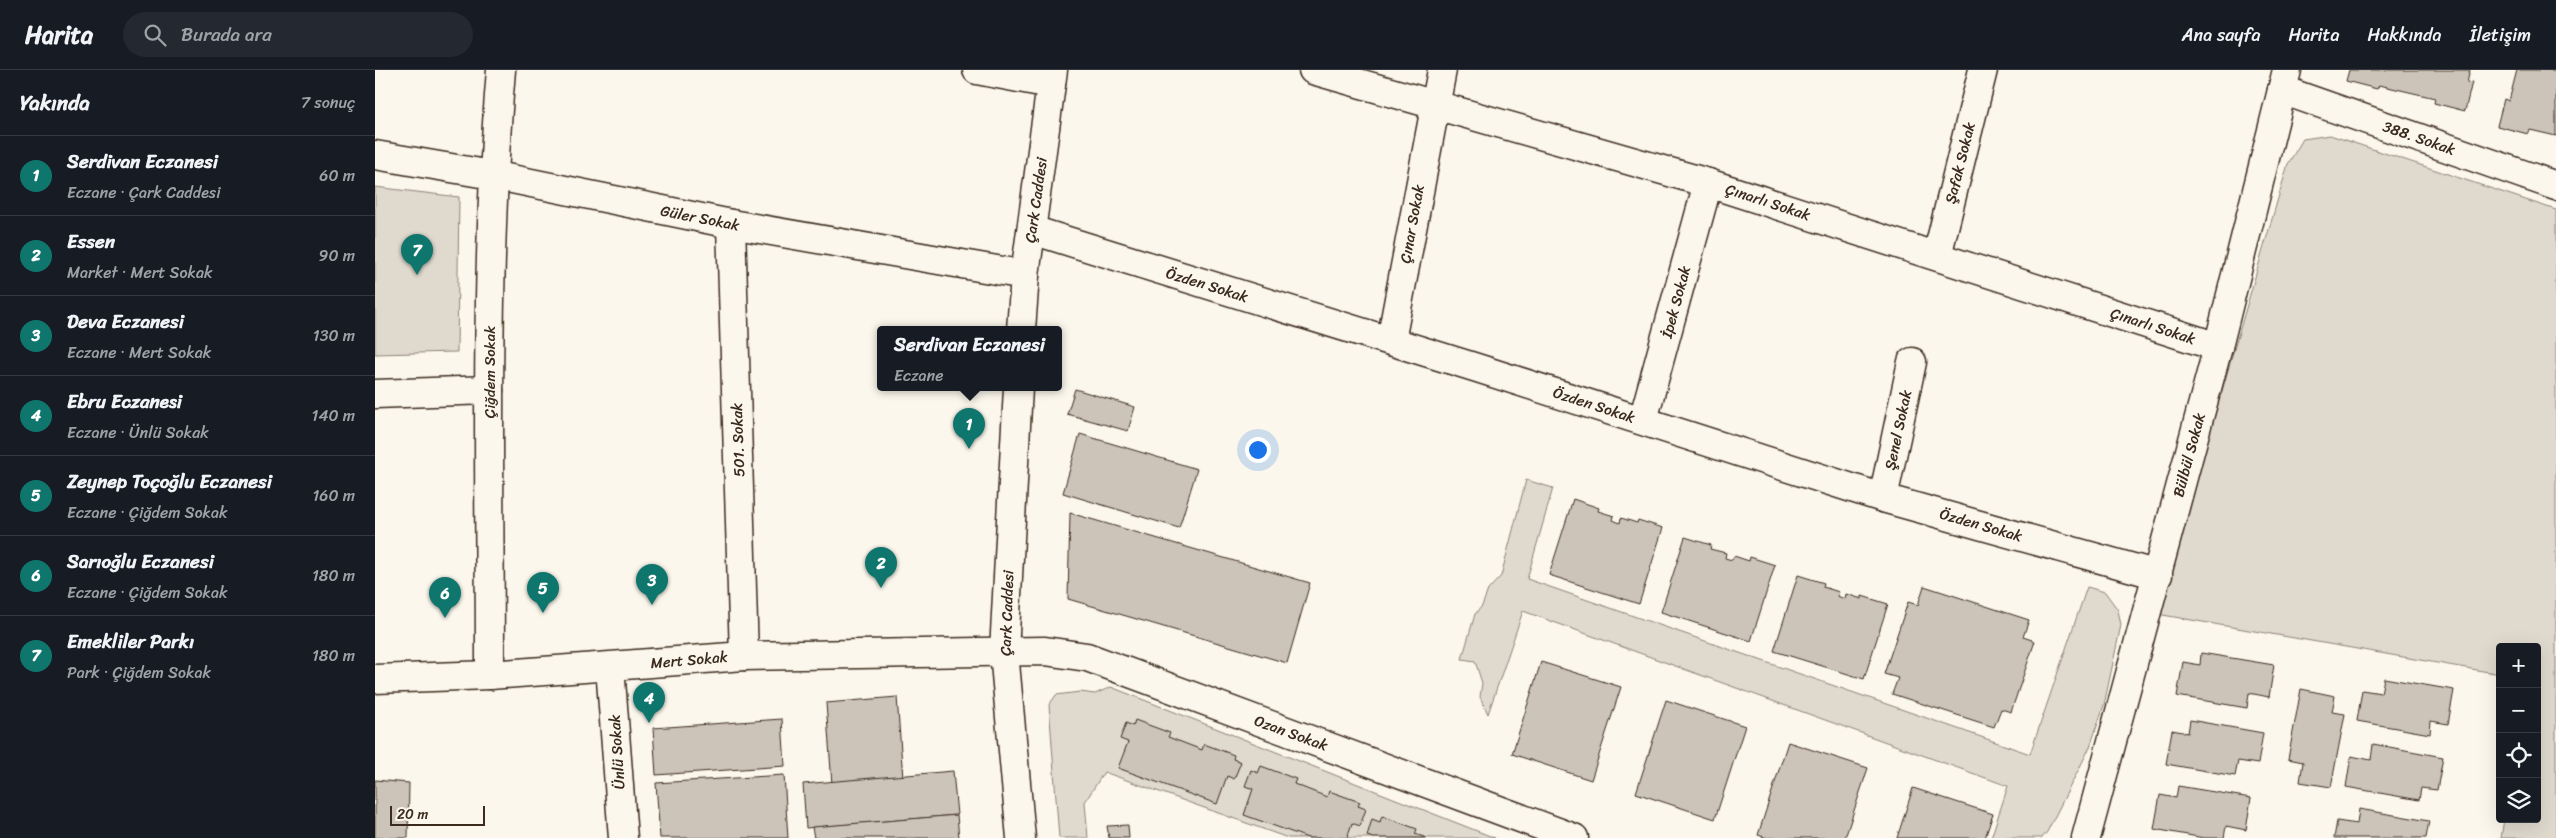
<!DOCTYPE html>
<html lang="tr">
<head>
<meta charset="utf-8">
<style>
  :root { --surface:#171b24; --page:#242831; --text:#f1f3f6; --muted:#9ea1a6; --line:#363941; --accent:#0f766e }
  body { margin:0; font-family:Sriracha,sans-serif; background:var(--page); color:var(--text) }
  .controls { position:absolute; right:15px; bottom:15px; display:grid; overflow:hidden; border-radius:5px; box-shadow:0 5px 20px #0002 }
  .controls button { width:45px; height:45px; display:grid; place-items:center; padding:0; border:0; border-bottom:1px solid var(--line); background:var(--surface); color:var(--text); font:25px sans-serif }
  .scale { position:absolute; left:15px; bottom:12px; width:95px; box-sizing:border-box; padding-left:5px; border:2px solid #3b2a1e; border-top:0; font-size:14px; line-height:18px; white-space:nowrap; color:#3b2a1e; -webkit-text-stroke:4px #fbf7ec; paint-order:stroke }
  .you { position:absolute; left:882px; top:379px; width:18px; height:18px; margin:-12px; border:4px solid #fff; border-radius:50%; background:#1a73e8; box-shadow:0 0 0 8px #1a73e833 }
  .badge { display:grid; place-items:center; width:32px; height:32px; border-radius:50%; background:var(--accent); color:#fff; font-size:16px; font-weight:700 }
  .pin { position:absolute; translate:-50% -41px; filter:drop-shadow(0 1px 2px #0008) }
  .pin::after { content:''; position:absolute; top:26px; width:18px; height:15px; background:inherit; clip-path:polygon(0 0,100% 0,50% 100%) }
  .popup { position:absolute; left:502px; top:256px; width:185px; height:65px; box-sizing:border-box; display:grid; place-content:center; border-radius:5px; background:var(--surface); filter:drop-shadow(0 1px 4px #0005); font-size:16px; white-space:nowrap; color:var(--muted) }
  .popup b { font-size:19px; color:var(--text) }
  .popup::after { content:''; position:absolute; left:50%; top:100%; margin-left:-10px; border:10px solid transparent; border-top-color:var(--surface) }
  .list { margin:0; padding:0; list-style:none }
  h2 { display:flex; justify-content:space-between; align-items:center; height:65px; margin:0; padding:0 20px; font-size:21px }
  h2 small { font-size:16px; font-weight:400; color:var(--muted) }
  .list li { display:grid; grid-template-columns:32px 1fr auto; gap:15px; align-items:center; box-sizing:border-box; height:80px; padding:0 20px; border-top:1px solid var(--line) }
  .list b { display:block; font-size:19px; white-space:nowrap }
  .list p { margin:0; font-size:16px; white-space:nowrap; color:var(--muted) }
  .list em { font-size:16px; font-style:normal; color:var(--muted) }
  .icon { flex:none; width:28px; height:28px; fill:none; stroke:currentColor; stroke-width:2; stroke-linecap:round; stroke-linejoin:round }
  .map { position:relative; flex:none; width:2181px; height:768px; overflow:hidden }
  header { display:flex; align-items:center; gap:30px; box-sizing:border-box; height:70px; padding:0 25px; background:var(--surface); border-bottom:1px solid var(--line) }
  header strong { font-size:24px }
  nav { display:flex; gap:28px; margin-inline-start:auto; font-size:18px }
  .search { width:350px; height:45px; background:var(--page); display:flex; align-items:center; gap:12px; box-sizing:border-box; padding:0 18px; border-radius:28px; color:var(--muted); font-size:19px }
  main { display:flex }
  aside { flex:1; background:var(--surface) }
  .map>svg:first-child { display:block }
  .green { fill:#dfd9ce; stroke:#8d8276 }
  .building { fill:#ccc4b9; stroke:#3b2a1e }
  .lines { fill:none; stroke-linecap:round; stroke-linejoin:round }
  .minor-casing { stroke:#3b2a1e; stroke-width:31 }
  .major-casing { stroke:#3b2a1e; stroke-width:31 }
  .minor { stroke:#fbf7ec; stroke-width:28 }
  .major { stroke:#fbf7ec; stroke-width:28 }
  .labels { text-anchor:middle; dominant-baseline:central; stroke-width:4; stroke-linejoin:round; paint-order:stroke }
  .street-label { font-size:15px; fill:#3b2a1e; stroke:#fbf7ec }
</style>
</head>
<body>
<header>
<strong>Harita</strong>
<div class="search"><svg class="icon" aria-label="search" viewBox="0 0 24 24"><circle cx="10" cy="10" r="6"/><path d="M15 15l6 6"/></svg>Burada ara</div>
<nav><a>Ana sayfa</a><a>Harita</a><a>Hakkında</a><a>İletişim</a></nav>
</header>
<main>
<aside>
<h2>Yakında<small>7 sonuç</small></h2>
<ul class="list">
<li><span class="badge">1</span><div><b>Serdivan Eczanesi</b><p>Eczane · Çark Caddesi</p></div><em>60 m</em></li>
<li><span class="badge">2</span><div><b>Essen</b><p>Market · Mert Sokak</p></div><em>90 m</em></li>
<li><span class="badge">3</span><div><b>Deva Eczanesi</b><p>Eczane · Mert Sokak</p></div><em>130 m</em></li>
<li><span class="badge">4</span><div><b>Ebru Eczanesi</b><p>Eczane · Ünlü Sokak</p></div><em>140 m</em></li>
<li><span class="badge">5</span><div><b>Zeynep Toçoğlu Eczanesi</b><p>Eczane · Çiğdem Sokak</p></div><em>160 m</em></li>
<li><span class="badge">6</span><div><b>Sarıoğlu Eczanesi</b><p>Eczane · Çiğdem Sokak</p></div><em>180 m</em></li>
<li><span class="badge">7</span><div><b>Emekliler Parkı</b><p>Park · Çiğdem Sokak</p></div><em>180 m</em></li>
</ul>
</aside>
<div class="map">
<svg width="2181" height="768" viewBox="0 0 2181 768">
  <rect width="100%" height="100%" fill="#fbf7ec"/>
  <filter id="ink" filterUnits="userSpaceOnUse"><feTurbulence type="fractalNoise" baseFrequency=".02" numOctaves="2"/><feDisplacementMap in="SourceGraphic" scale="10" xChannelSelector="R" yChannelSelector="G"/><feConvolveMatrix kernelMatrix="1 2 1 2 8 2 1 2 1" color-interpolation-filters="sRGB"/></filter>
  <g filter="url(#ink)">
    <g class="green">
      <polygon points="1955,65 2181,140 2181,768 2126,768 2129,749 2162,749 2162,577 2125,577 2125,604 1782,544 1913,94 1928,69"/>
      <polygon points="0,117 84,127 82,282 0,284"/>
      <polygon points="1151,410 1178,418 1152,509 1655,684 1712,517 1730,522 1743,540 1746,555 1729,635 1715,677 1672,762 1667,768 1616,768 1633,716 1148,541 1113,644 1105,627 1107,613 1100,591 1087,589 1100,544 1107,536 1113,520 1126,506"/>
      <polygon points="736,617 1120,768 913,768 729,702 710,732 713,768 684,768 674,635 681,625 705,622 720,624"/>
    </g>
    <g class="building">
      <polygon points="1974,0 2095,0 2092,13 2097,12 2090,41 2059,33 2060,28 2004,15 2002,19 1971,11"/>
      <polygon points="2142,0 2181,0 2181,66 2155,60 2153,64 2122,56 2129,29 2134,31"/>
      <polygon points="700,319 760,337 753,361 692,344"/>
      <polygon points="705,364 822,399 804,458 688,423"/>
      <polygon points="1198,429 1224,438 1223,441 1239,446 1238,450 1245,453 1246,448 1262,453 1263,450 1288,458 1264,534 1174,505"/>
      <polygon points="695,443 935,513 912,593 693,529"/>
      <polygon points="1310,467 1336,475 1335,479 1351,483 1350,488 1357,490 1359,486 1374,491 1375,487 1400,495 1376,571 1286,542"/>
      <polygon points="1423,505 1449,513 1448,517 1464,522 1462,526 1470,529 1471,524 1487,529 1487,526 1513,534 1489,609 1399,581"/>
      <polygon points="1549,516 1654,550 1648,567 1660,571 1636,642 1626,639 1619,657 1517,624 1523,608 1509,604 1533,532 1543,535"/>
      <polygon points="1826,583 1899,595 1894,627 1874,623 1872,638 1802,626 1808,592 1825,595"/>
      <polygon points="1166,592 1246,617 1216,710 1137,684"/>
      <polygon points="2009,608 2079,620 2073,654 2056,651 2055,664 1982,651 1987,620 2006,623"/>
      <polygon points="1926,619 1960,626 1957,642 1970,644 1956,717 1925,712 1928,692 1913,689"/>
      <polygon points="522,627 531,749 460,755 451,633"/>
      <polygon points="1291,630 1370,656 1340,749 1261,723"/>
      <polygon points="407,649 410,696 281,705 278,658"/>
      <polygon points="760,650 795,663 793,667 827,680 829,674 859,685 858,689 866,692 859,709 852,706 842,734 743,698 753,672 745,669 751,653 758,656"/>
      <polygon points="1815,650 1888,663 1883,694 1863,691 1860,706 1791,694 1797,660 1813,663"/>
      <polygon points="1413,672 1493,698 1470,768 1392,768 1383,765"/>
      <polygon points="1998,674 2068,687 2062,720 2046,718 2044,730 1971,717 1976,686 1996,690"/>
      <polygon points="886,696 921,709 919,714 952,727 954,721 985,732 983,736 991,739 985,756 977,753 972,768 933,768 869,745 878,719 870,716 876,700 883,703"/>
      <polygon points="578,701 582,745 431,758 428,714"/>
      <polygon points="409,705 413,768 285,768 281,713"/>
      <polygon points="0,710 34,713 33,768 0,768"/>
      <polygon points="1803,716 1876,728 1871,760 1851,756 1849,768 1829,768 1779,759 1785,725 1801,728"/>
      <polygon points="1538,718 1618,744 1610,768 1522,768"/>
      <polygon points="1984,739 2054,751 2051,768 1959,768 1962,751 1982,754"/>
      <polygon points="582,745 584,768 439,768 437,757"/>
      <polygon points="1007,746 1042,759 1040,764 1052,768 998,768 992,766 997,749 1005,752"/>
      <polygon points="753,755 754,768 734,768 732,756"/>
    </g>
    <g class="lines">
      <g class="minor-casing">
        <g id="minor">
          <polyline points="602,0 676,14"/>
          <polyline points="938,0 1333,113 1843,277"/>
          <polyline points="1907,20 2181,116"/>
          <polyline points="0,85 117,105 356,154 650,205"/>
          <polyline points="356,154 369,586"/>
          <polyline points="657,160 1099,297 1508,428 1783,505"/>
          <polyline points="1562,186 1608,0"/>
          <polyline points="1016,271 1067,0"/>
          <polyline points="0,324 114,320"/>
          <polyline points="1268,350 1333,113"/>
          <polyline points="1508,428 1537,292"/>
          <polyline points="235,597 248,768"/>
          <path d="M115,605C115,403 109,201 126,0"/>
          <polyline points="0,609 115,605 369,586 670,581 712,587 1199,768"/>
          <polyline points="1711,768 1843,277 1912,0"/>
        </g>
      </g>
      <g class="major-casing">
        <g id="major">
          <polyline points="646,260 650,205 678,0"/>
          <polyline points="643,318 629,582 646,768"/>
        </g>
      </g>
      <use href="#minor" class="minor"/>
      <use href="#major" class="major"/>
    </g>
  </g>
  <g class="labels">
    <g class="street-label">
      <text transform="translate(2044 68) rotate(19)">388. Sokak</text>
      <text transform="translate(1585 93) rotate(-76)">Şafak Sokak</text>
      <text transform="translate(661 130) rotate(-82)">Çark Caddesi</text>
      <text transform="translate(1393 132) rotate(18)">Çınarlı Sokak</text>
      <text transform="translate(325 148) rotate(11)">Güler Sokak</text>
      <text transform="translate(1037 154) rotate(-80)">Çınar Sokak</text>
      <text transform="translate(832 215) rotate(17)">Özden Sokak</text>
      <text transform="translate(1301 232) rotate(-75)">İpek Sokak</text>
      <text transform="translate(1778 256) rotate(18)">Çınarlı Sokak</text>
      <text transform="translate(115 302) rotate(-90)">Çiğdem Sokak</text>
      <text transform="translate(1219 335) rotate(18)">Özden Sokak</text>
      <text transform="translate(1523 360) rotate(-78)">Şenel Sokak</text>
      <text transform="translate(363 370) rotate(-92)">501. Sokak</text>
      <text transform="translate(1814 385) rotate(-75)">Bülbül Sokak</text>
      <text transform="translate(1606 455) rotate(16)">Özden Sokak</text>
      <text transform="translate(632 543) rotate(-88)">Çark Caddesi</text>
      <text transform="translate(314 590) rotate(-5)">Mert Sokak</text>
      <text transform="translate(916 663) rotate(20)">Ozan Sokak</text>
      <text transform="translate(242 682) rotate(-94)">Ünlü Sokak</text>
    </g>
  </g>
</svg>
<div class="controls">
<button>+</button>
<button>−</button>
<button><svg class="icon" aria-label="locate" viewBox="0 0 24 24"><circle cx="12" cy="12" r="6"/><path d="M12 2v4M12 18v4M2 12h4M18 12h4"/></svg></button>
<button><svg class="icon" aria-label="layers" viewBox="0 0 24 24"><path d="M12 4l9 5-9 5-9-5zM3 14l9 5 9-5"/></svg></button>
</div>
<div class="scale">20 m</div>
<div class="you"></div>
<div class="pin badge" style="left:594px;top:379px">1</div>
<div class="popup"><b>Serdivan Eczanesi</b>Eczane</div>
<div class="pin badge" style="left:506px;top:518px">2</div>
<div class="pin badge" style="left:277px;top:535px">3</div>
<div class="pin badge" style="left:274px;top:653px">4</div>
<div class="pin badge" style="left:168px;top:543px">5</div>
<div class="pin badge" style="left:70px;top:548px">6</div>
<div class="pin badge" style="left:42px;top:205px">7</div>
</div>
</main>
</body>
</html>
